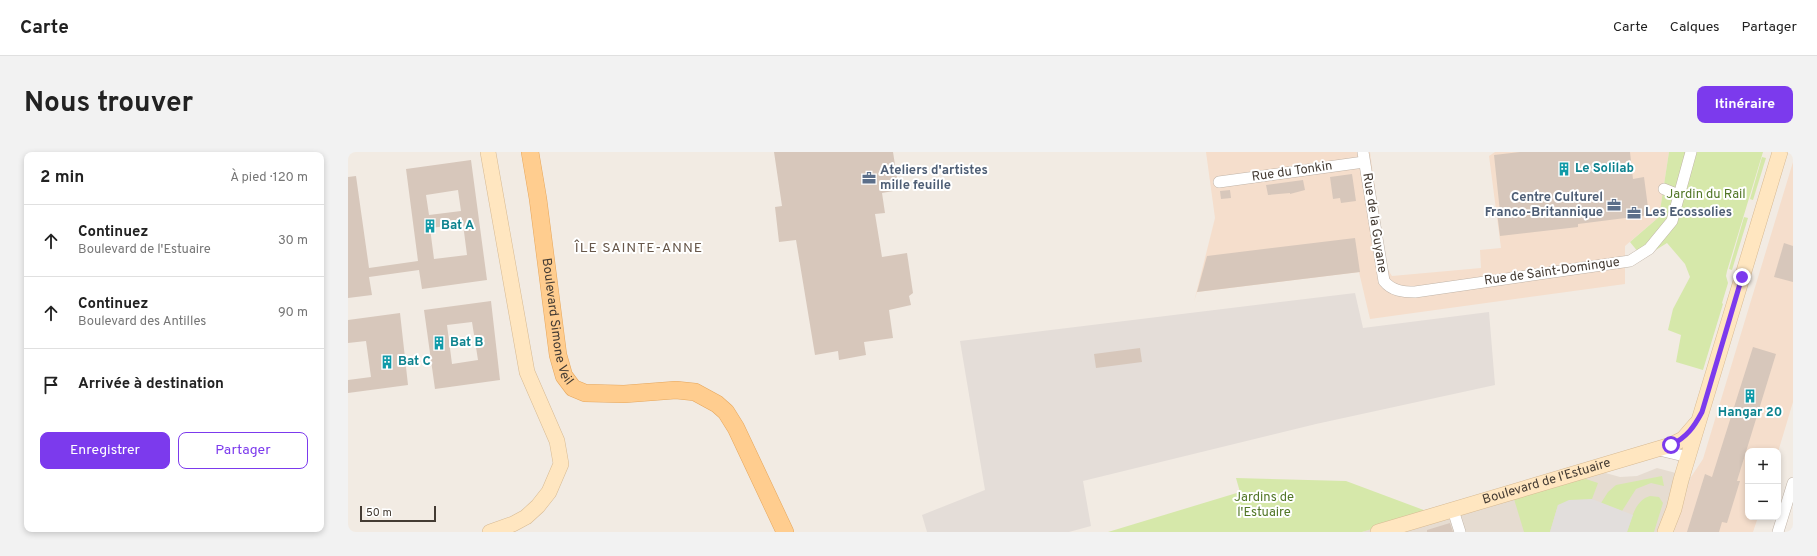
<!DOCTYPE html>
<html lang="fr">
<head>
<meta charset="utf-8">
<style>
  :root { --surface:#fff; --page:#f2f2f2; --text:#222; --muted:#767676; --line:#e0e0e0; --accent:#7c3aed }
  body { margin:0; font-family:Overpass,sans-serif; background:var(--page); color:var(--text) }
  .controls { position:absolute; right:12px; bottom:12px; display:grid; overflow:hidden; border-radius:8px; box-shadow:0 2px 6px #0003 }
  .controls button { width:36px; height:36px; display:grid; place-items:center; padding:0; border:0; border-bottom:1px solid var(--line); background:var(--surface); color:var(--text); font:20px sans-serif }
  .scale { position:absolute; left:12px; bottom:10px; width:76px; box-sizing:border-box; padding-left:4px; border:2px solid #443b33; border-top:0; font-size:11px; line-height:14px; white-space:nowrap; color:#443b33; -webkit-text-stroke:3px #fff; paint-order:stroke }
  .stop { position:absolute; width:12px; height:12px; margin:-9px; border:3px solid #7c3aed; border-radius:50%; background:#fff }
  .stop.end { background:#7c3aed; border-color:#fff; box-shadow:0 1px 4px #0008 }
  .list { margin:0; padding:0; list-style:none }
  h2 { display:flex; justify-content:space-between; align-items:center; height:52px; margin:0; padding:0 16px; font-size:17px }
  h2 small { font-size:13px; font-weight:400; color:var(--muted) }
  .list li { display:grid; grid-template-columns:26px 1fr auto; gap:12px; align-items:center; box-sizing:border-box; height:72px; padding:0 16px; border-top:1px solid var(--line) }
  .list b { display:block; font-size:15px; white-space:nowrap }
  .list p { margin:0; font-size:13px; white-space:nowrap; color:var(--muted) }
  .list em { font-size:13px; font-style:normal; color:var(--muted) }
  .actions { display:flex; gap:8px; padding:12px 16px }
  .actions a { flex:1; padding:9px 0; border:1px solid var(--accent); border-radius:8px; text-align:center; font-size:14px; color:var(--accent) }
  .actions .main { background:var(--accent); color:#fff }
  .icon { flex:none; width:22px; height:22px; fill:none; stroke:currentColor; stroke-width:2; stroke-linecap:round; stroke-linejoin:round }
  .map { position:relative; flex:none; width:1445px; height:380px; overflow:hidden; border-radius:8px }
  header { display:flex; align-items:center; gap:24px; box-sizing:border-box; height:56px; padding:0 20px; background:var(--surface); border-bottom:1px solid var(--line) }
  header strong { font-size:19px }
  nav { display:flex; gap:22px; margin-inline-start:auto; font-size:14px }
  .intro { display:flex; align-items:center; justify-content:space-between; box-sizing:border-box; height:96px; padding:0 24px }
  h1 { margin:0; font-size:28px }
  .button { padding:10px 18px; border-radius:8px; background:var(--accent); color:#fff; font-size:14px; font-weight:700 }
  main { display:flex; gap:24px; padding:0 24px }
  aside { flex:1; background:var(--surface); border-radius:8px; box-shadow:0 2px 6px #0003 }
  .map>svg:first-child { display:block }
  .residential { fill:#e6dcd1 }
  .commercial { fill:#f5decc }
  .industrial { fill:#e4ddd8 }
  .green { fill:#d6e8aa }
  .parking { fill:#e2dedc }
  .building { fill:#d7c7bb; fill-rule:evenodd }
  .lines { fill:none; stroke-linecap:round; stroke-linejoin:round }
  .street-casing { stroke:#c0b4a8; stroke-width:12 }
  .secondary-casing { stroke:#d7ba93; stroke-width:16 }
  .primary-casing { stroke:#e6a75d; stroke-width:18 }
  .street { stroke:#fff; stroke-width:11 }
  .secondary { stroke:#ffe6c0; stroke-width:15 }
  .primary { stroke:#ffcd8f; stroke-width:17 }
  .route { stroke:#7c3aed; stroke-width:5 }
  .labels { text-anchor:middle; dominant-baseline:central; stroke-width:4; stroke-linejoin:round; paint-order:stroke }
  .culture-label { font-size:13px; font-weight:bold; fill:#0d838f; stroke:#fff; text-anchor:start }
  .service-label { font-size:13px; font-weight:bold; fill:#4e5e75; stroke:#fff; text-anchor:start }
  .street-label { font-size:13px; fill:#443b33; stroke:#fff }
  .park-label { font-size:13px; fill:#517626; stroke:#fff }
  .neighbourhood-label { font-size:14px; letter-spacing:1px; fill:#67574a; stroke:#fff }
</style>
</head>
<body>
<header>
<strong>Carte</strong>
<nav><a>Carte</a><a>Calques</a><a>Partager</a></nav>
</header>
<div class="intro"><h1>Nous trouver</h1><a class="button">Itinéraire</a></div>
<main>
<aside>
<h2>2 min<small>À pied · 120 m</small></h2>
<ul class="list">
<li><svg class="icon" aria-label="ahead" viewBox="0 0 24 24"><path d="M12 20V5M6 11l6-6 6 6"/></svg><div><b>Continuez</b><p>Boulevard de l'Estuaire</p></div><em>30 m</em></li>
<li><svg class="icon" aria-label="ahead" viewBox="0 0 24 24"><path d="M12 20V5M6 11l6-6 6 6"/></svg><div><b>Continuez</b><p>Boulevard des Antilles</p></div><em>90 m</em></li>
<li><svg class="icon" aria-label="arrive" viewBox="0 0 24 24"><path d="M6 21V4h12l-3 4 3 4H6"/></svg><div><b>Arrivée à destination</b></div></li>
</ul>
<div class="actions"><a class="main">Enregistrer</a><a>Partager</a></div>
</aside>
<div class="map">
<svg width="1445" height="380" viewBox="0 0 1445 380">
  <rect width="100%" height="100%" fill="#f2ebe3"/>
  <polygon class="residential" points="1232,314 1272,325 1289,324 1309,316 1343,325 1326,380 1014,380"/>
  <g class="commercial">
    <polygon points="858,0 1022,0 1038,115 1044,124 1133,116 1132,98 1153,96 1141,4 1147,0 1321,0 1311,65 1277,94 1277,132 1022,167 1011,120 849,140 846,150 867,66"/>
    <polygon points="1445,10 1445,250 1430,300 1400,299 1400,365 1410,365 1405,380 1326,380 1343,325 1355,307"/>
  </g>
  <polygon class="industrial" points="1007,141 1015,176 1141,160 1147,233 968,272 735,329 743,374 721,380 579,380 574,363 637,338 612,189"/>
  <g class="green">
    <polygon points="1321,0 1415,0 1379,119 1378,124 1380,131 1374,151 1375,152 1355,218 1328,210 1333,183 1320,178 1325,157 1342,125 1337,112 1319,91 1295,106 1282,90 1311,65"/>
    <polygon points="1414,5 1418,6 1405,48 1402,47"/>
    <polygon points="1396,65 1400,66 1384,118 1381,117"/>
    <polygon points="1314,324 1316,334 1303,331 1288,337 1274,359 1253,351 1260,340 1268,333"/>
    <polygon points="888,326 998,329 1081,360 1014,380 760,380 892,340"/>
    <polygon points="1238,327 1250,331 1244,347 1210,353 1202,380 1176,380 1166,347 1227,328"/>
    <path d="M1302,344L1311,345L1315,351L1306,380H1279C1283,368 1287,348 1302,344Z"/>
  </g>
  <polygon class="parking" points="1244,347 1285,363 1279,380 1202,380 1210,353 1221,348"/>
  <g class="building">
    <polygon points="426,0 545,0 551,38 534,41 537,61 527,62 534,105 559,101 565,141 561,144 563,153 541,158 545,186 516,190 518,203 491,208 490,199 467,203 448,88 431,90 427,55 434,54"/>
    <polygon points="1172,0 1282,0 1285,27 1296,25 1301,63 1230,72 1230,75 1152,84 1149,60 1152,60 1146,3"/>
    <path d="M123,8L139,128L74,137L71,118L21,125L24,143L0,146V25L8,24L21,116L70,109L58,17ZM110,38L113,59L81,63L78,43ZM115,72L119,103L86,107L82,76Z"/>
    <polygon points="1004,22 1008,49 993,51 992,46 985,47 982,25"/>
    <polygon points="955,28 957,38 942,42 942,41 920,43 918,33"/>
    <polygon points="882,38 883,46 873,47 872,39"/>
    <polygon points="1007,86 1012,120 849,140 859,104"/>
    <polygon points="1436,91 1445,94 1445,130 1426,125"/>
    <path d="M143,149L152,228L87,237L76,158ZM124,170L130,208L104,212L99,173Z"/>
    <polygon points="52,161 60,233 0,241 0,228 23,225 18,189 0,191 0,168"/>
    <polygon points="1405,195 1428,202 1389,329 1392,329 1379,371 1374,370 1371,380 1339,380 1357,322 1364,325"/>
    <polygon points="792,196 794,210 748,216 746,202"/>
    <polygon points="1102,371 1105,380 1079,380 1079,378"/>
  </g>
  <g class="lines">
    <g class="street-casing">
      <g id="street">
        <path d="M1015,0L1036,129C1044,139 1055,140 1067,140L1282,109L1301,97L1324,69L1343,0"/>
        <polyline points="871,30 1016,10"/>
        <polyline points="1316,37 1331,43"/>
        <polyline points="1311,298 1336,304 1339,309"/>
        <polyline points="1105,358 1112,380"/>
        <polyline points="1430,380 1445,331"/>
      </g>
    </g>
    <g class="secondary-casing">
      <g id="secondary">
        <polyline points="140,0 179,220 209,289 213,312 201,340 190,354 178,365 165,372 142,380"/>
        <path id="s1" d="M1030,380L1323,293L1335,287L1348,272"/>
        <polyline points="1317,380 1326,357 1333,328 1432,0"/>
      </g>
    </g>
    <g class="primary-casing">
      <g id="primary">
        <path id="s2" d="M182,0L190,47L210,203L216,224L225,236L237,241L276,242L328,238L347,240L369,252L378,260L388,276L437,380"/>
      </g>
    </g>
    <use href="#street" class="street"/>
    <use href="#secondary" class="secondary"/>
    <use href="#primary" class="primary"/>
  </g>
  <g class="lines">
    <path class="route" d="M1323,293C1339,285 1346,275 1354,260L1394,125"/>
  </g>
  <defs>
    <g id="building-bare" transform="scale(1.08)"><path d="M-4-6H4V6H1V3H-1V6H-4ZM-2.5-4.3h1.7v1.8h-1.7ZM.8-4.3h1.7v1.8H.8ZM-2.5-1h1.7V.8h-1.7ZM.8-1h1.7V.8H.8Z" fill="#0f9aa8" stroke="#fff" stroke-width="2.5" paint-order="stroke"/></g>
    <g id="office-bare" transform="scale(1.08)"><path d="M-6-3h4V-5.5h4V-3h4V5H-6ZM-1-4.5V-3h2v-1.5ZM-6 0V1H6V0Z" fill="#5c6f8a" stroke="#fff" stroke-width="2.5" paint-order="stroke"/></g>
  </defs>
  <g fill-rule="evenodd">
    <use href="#building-bare" x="1216" y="17"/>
    <use href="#office-bare" x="521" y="26"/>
    <use href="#office-bare" x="1266" y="53"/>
    <use href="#office-bare" x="1286" y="61"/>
    <use href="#building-bare" x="82" y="74"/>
    <use href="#building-bare" x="91" y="191"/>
    <use href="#building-bare" x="39" y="210"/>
    <use href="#building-bare" x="1402" y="244"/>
  </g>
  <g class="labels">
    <g class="culture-label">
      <text x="1227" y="17">Le Solilab</text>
      <text x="93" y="74">Bat A</text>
      <text x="102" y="191">Bat B</text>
      <text x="50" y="210">Bat C</text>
      <text x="1402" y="261" text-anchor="middle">Hangar 20</text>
    </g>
    <g class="service-label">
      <text x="532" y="19">Ateliers d'artistes<tspan x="532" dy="15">mille feuille</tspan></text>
      <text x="1255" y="46" text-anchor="end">Centre Culturel<tspan x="1255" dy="15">Franco-Britannique</tspan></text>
      <text x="1297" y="61">Les Ecossolies</text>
    </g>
    <g class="street-label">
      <text transform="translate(944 20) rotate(-8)">Rue du Tonkin</text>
      <text transform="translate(1026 71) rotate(81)">Rue de la Guyane</text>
      <text transform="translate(1204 120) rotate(-8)">Rue de Saint-Domingue</text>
      <text stroke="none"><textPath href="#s2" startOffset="172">Boulevard Simone Veil</textPath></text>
      <text stroke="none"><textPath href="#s1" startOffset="176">Boulevard de l'Estuaire</textPath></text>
    </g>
    <g class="park-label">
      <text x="1358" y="43">Jardin du Rail</text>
      <text x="916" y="346">Jardins de<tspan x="916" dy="15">l'Estuaire</tspan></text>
    </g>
    <g class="neighbourhood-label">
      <text x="291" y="96">ÎLE SAINTE-ANNE</text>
    </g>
  </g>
</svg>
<div class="controls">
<button>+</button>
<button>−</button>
</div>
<div class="scale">50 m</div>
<div class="stop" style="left:1323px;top:293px"></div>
<div class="stop end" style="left:1394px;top:125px"></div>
</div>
</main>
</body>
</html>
